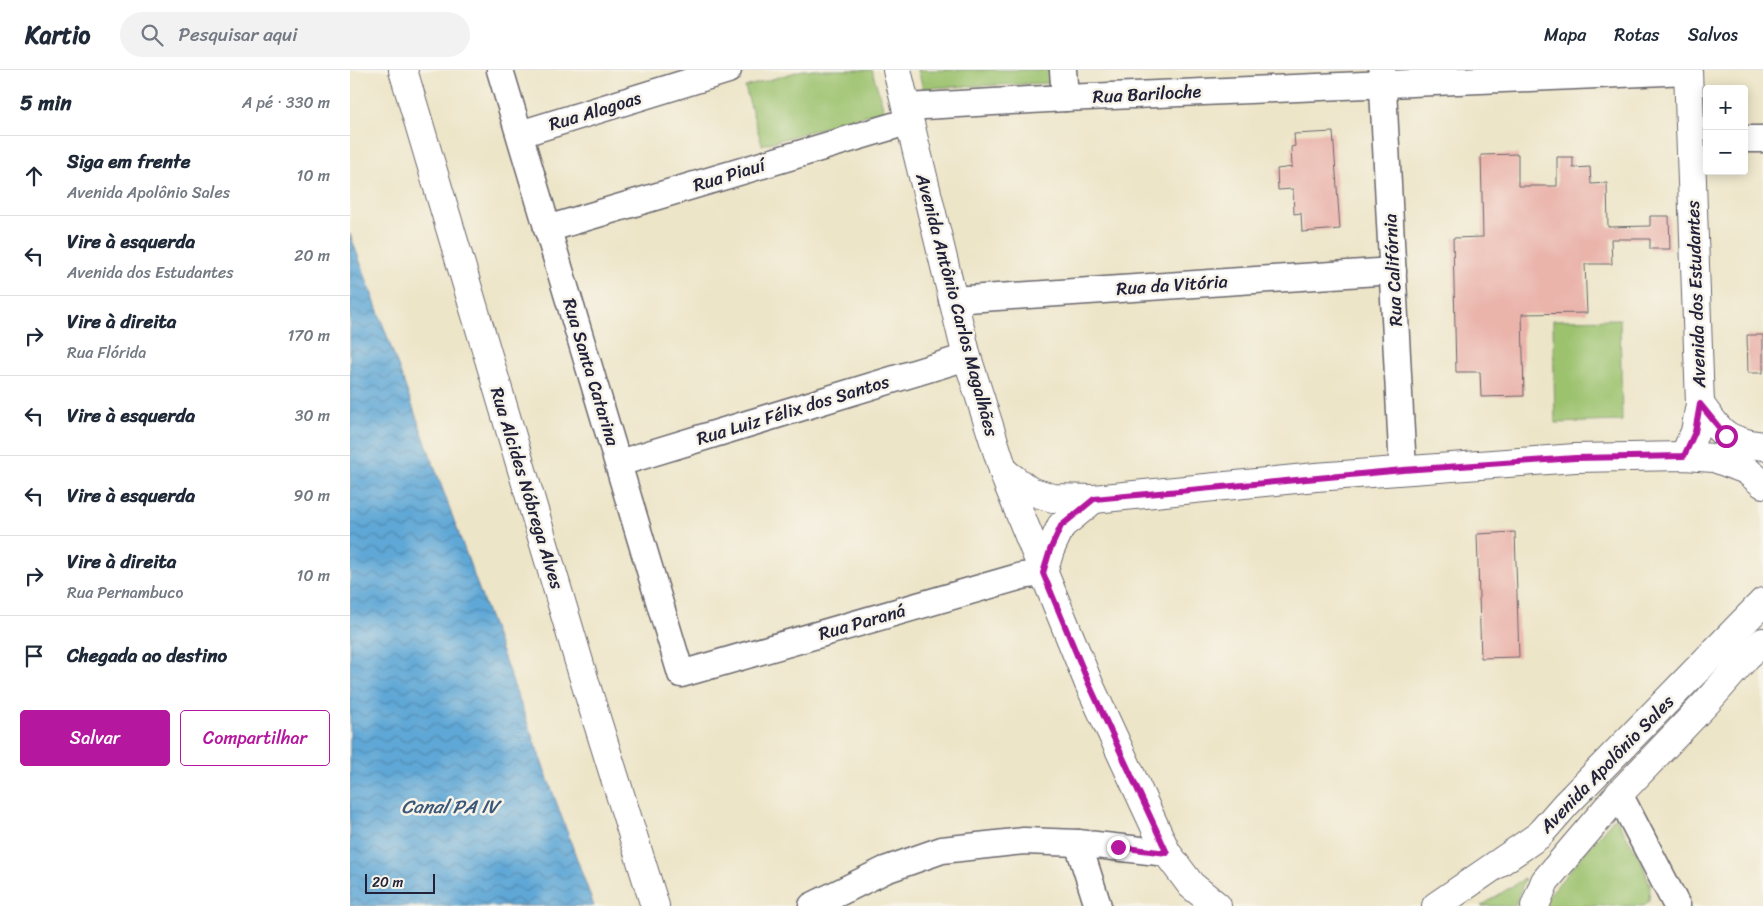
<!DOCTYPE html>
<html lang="pt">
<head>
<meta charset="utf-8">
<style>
  :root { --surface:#fff; --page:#f2f2f3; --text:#1f2937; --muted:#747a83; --line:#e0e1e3; --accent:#b5179e }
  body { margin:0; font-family:Sriracha,sans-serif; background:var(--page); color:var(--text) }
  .controls { position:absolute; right:15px; top:15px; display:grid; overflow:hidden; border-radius:5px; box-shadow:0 2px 12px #0003 }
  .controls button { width:45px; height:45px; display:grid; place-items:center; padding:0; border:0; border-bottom:1px solid var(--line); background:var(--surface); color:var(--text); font:25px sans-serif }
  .scale { position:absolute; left:15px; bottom:12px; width:70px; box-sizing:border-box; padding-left:5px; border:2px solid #22223b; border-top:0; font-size:14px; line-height:18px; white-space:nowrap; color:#22223b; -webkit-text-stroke:4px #f7f3e8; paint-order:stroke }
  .stop { position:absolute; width:15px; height:15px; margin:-11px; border:4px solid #b5179e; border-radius:50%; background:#fff }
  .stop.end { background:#b5179e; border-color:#fff; box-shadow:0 1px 5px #0008 }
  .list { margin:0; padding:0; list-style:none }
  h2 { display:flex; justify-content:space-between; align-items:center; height:65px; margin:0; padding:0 20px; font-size:21px }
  h2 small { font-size:16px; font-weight:400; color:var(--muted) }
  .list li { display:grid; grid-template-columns:32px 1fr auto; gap:15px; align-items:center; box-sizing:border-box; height:80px; padding:0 20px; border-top:1px solid var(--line) }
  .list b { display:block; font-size:19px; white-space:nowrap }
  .list p { margin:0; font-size:16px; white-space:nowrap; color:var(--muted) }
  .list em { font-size:16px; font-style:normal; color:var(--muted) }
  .actions { display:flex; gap:10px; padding:15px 20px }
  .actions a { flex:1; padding:11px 0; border:1px solid var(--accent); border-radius:5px; text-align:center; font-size:18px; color:var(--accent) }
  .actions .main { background:var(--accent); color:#fff }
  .icon { flex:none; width:28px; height:28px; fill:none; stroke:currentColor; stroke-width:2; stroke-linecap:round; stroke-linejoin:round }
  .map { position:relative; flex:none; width:1413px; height:836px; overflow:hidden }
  header { display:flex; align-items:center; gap:30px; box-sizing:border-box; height:70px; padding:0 25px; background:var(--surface); border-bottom:1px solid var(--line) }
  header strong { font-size:24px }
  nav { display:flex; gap:28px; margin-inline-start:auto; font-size:18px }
  .search { width:350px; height:45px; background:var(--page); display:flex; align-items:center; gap:12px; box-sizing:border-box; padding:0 18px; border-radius:28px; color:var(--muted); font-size:19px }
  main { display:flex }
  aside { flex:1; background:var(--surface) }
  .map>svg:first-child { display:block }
  .green { fill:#9cc26e; stroke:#5f7254 }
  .water { fill:url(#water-waves); stroke:#406488 }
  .building { fill:#eab4ab }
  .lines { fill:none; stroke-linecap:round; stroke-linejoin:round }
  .minor-casing { stroke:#69666c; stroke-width:29 }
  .tertiary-casing { stroke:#69666c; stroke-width:30 }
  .minor { stroke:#fff; stroke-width:26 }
  .tertiary { stroke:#fff; stroke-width:28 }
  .route { stroke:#b5179e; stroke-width:6 }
  .labels { text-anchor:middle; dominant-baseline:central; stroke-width:5; stroke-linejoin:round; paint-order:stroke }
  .street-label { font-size:18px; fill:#22223b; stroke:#f7f3e8 }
  .water-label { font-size:19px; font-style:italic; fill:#3a5779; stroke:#f7f3e8 }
</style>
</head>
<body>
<header>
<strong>Kartio</strong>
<div class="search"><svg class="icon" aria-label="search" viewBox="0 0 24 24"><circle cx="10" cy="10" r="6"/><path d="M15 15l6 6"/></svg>Pesquisar aqui</div>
<nav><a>Mapa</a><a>Rotas</a><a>Salvos</a></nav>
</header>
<main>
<aside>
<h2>5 min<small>A pé · 330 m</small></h2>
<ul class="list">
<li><svg class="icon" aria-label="ahead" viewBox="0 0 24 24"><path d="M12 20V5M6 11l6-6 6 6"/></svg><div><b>Siga em frente</b><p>Avenida Apolônio Sales</p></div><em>10 m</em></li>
<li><svg class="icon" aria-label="left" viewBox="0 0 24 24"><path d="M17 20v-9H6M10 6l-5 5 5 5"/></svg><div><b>Vire à esquerda</b><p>Avenida dos Estudantes</p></div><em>20 m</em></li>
<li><svg class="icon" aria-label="right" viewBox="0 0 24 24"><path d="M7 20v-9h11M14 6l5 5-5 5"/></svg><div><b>Vire à direita</b><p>Rua Flórida</p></div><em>170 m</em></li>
<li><svg class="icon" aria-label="left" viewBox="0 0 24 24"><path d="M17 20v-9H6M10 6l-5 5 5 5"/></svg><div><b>Vire à esquerda</b></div><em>30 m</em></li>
<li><svg class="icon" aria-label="left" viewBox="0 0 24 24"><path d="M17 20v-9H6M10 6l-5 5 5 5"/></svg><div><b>Vire à esquerda</b></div><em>90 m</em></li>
<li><svg class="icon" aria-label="right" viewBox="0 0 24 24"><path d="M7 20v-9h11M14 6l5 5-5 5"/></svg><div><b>Vire à direita</b><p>Rua Pernambuco</p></div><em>10 m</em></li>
<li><svg class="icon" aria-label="arrive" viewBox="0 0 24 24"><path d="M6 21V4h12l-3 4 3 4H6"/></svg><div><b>Chegada ao destino</b></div></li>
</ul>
<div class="actions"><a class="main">Salvar</a><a>Compartilhar</a></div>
</aside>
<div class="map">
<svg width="1413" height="836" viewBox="0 0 1413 836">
  <defs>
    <pattern id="water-waves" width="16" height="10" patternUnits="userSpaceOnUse" patternTransform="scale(1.25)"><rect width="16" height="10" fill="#5fa7d6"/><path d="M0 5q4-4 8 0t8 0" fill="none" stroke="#4e88af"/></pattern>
  </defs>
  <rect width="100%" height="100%" fill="#f7f3e8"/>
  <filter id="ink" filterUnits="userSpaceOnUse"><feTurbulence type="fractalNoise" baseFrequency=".02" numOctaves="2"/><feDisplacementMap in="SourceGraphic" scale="10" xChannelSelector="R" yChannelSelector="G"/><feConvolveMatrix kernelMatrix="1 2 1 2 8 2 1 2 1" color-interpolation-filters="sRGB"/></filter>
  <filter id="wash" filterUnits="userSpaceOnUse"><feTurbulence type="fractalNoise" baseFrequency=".0096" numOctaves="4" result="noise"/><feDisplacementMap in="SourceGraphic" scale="20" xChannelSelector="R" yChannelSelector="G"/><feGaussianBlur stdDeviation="1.12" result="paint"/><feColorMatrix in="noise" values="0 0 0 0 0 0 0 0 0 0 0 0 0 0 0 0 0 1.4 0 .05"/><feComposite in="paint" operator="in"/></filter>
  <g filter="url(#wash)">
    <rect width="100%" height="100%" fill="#ede5c8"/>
    <g class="green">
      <polygon points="453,0 522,0 534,40 412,75 395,17"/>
      <polygon points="568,0 699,0 700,13 573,18"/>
      <polygon points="1270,249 1272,351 1205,353 1203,250"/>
      <polygon points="1265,747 1291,790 1300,815 1299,831 1294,836 1190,836"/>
      <polygon points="1175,808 1165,836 1131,836"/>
    </g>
    <polygon class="water" points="0,164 244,836 0,836"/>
    <g id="blocks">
      <g class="building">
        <polygon points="983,62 990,159 952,162 951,143 944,144 943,119 928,120 927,99 942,97 941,77 945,76 944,64"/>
        <polygon points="1168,84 1168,116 1207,116 1207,87 1223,87 1223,98 1240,97 1241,114 1257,113 1258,157 1300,156 1300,146 1319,146 1320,179 1300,179 1300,169 1261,169 1262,194 1235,194 1237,243 1172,244 1174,326 1131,327 1130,302 1106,302 1103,168 1133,167 1131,85"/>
        <polygon points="1397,265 1413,265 1413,303 1398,303"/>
        <polygon points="1165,462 1169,587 1131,588 1127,464"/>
      </g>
    </g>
  </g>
  <g filter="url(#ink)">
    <use href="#blocks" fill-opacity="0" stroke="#69666c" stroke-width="1"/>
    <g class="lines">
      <g class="minor-casing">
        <g id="minor">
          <polyline points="150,0 331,604 672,506 693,503"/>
          <polyline points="713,0 715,28"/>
          <polyline points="1032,0 1053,400"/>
          <polyline points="557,37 715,28 1338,1"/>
          <polyline points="170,64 378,0"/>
          <polyline points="1394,69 1413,69"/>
          <polyline points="197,159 560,51"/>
          <polyline points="602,230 1043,201"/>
          <polyline points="269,393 617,287"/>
          <polyline points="1269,724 1327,836"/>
          <polyline points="728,773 748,836"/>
          <polyline points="462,836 535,800 592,780 674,771 728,773 817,783"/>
        </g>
      </g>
      <g class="tertiary-casing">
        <g id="tertiary">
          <polyline points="53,0 238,622 305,836"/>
          <polyline points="547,0 617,287 657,412 739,614 817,783 841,815 867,836"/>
          <path d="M1350,334C1371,364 1376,371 1413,376"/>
          <polyline points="1334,386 1345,362 1350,334 1338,0"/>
          <polyline points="653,401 680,421 703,428 744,429 966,407 1225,388 1334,386 1364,388 1396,400 1413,414"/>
          <polyline points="693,503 700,480 711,456 744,429"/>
          <polyline points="1086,836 1188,766 1216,734 1413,532"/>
          <polyline points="1185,836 1195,811 1269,724 1357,632 1397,586 1413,572"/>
        </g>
      </g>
      <use href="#minor" class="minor"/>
      <use href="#tertiary" class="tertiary"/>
    </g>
  </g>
  <g class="lines" filter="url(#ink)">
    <polyline class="route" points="768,777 817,783 739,614 693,503 700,480 711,456 744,429 1053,400 1225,388 1334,386 1345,362 1350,334 1376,366"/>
  </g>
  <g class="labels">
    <g class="street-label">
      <text transform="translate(797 24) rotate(-3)">Rua Bariloche</text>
      <text transform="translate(245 41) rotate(-17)">Rua Alagoas</text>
      <text transform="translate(379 105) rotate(-17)">Rua Piauí</text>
      <text transform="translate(1043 200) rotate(-93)">Rua Califórnia</text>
      <text transform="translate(822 215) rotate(-4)">Rua da Vitória</text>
      <text transform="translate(1346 224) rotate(-92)">Avenida dos Estudantes</text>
      <text transform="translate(607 235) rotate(75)">Avenida Antônio Carlos Magalhães</text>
      <text transform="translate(241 302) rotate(73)">Rua Santa Catarina</text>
      <text transform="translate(443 340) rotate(-17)">Rua Luiz Félix dos Santos</text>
      <text transform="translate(177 418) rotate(73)">Rua Alcides Nóbrega Alves</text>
      <text transform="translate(512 552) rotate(-16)">Rua Paraná</text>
      <text transform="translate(1257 694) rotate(-46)">Avenida Apolônio Sales</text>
    </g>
    <g class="water-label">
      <text x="100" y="736">Canal PA IV</text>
    </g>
  </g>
</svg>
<div class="controls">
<button>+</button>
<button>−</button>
</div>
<div class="scale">20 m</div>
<div class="stop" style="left:1376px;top:366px"></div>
<div class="stop end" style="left:768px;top:777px"></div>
</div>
</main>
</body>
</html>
